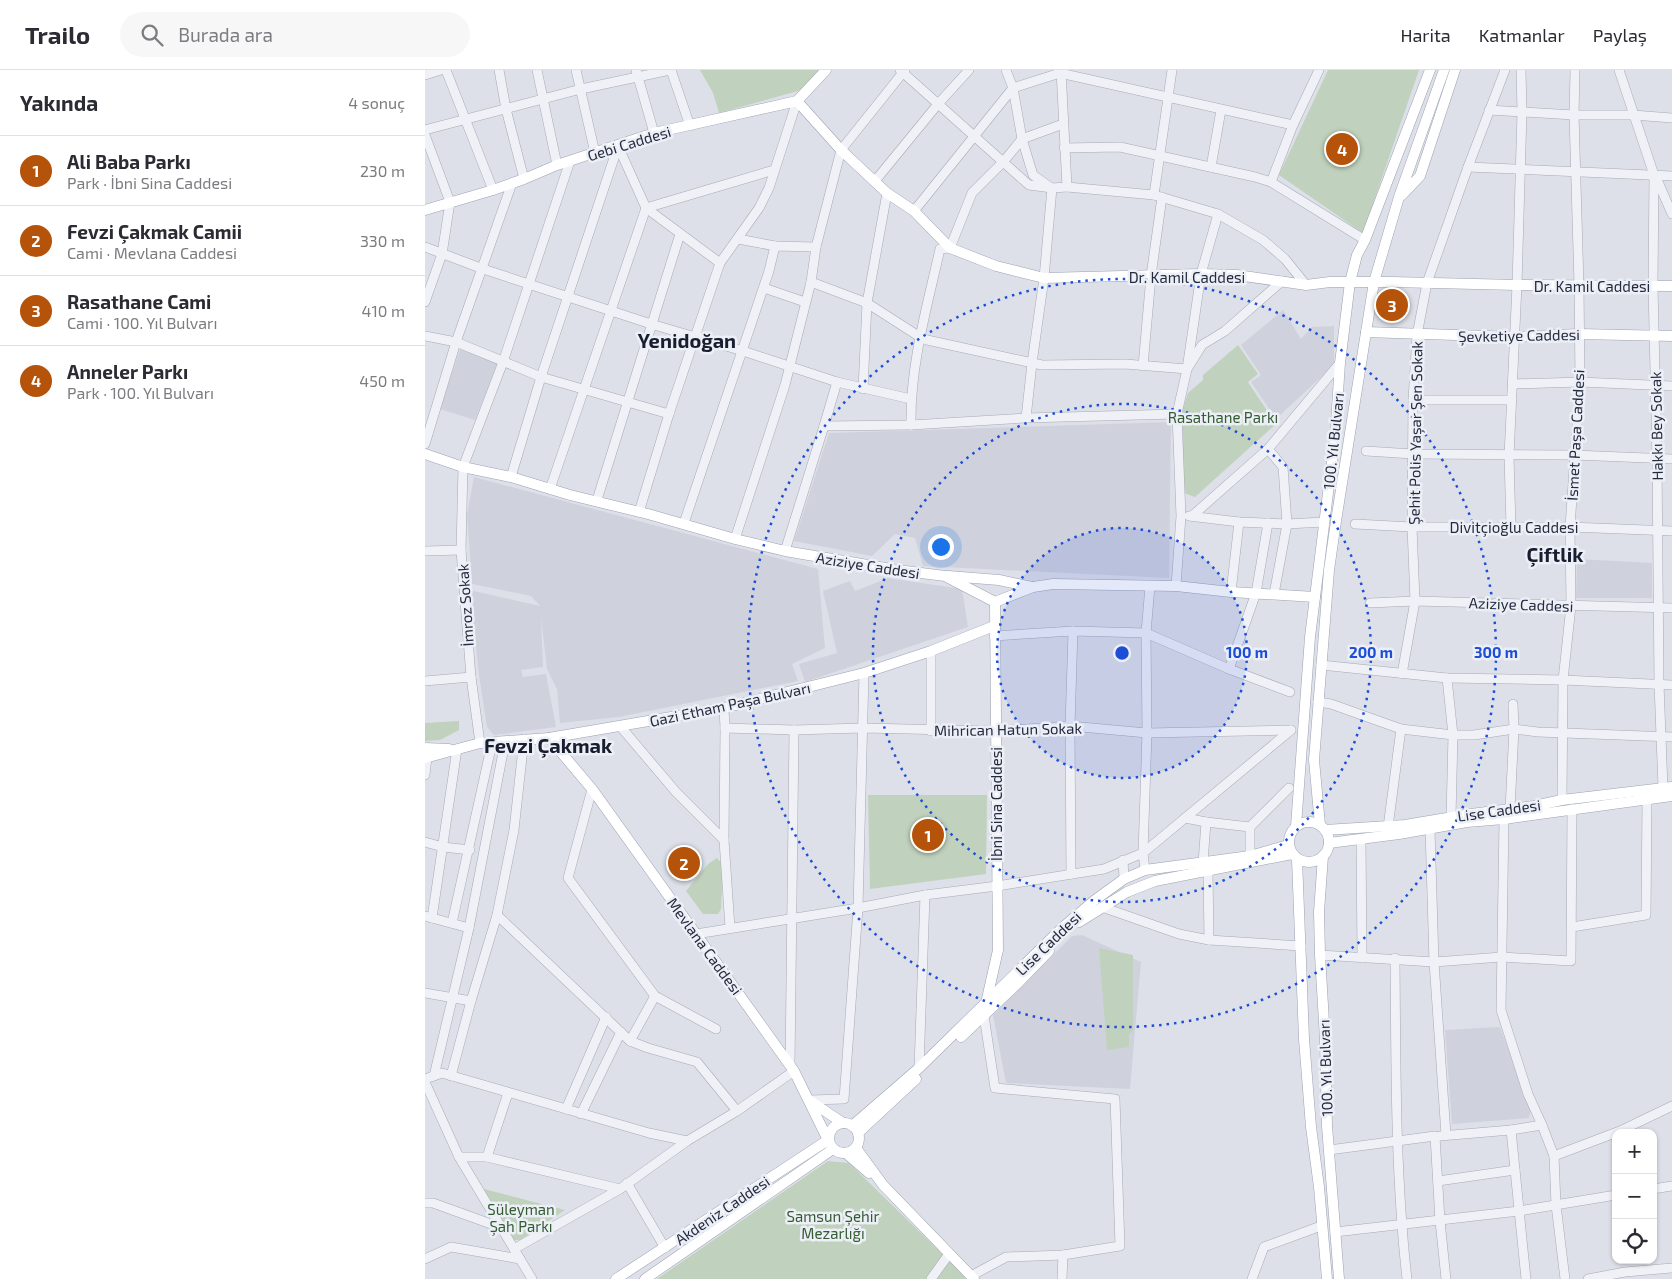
<!DOCTYPE html>
<html lang="tr">
<head>
<meta charset="utf-8">
<style>
  :root { --surface:#fff; --page:#f7f7f7; --text:#2b2b33; --muted:#7c7c81; --line:#e1e1e2; --accent:#b45309 }
  body { margin:0; font-family:"Exo 2",sans-serif; background:var(--page); color:var(--text) }
  .controls { position:absolute; right:15px; bottom:15px; display:grid; overflow:hidden; border-radius:10px; box-shadow:0 1px 4px #0004 }
  .controls button { width:45px; height:45px; display:grid; place-items:center; padding:0; border:0; border-bottom:1px solid var(--line); background:var(--surface); color:var(--text); font:25px sans-serif }
  .you { position:absolute; left:515px; top:476px; width:18px; height:18px; margin:-12px; border:4px solid #fff; border-radius:50%; background:#1a73e8; box-shadow:0 0 0 8px #1a73e833 }
  .badge { display:grid; place-items:center; width:32px; height:32px; border-radius:50%; background:var(--accent); color:#fff; font-size:16px; font-weight:700 }
  .pin { position:absolute; translate:-50% -50%; border:2px solid #fff; box-shadow:0 1px 5px #0006 }
  .list { margin:0; padding:0; list-style:none }
  h2 { display:flex; justify-content:space-between; align-items:center; height:65px; margin:0; padding:0 20px; font-size:21px }
  h2 small { font-size:16px; font-weight:400; color:var(--muted) }
  .list li { display:grid; grid-template-columns:32px 1fr auto; gap:15px; align-items:center; box-sizing:border-box; height:70px; padding:0 20px; border-top:1px solid var(--line) }
  .list b { display:block; font-size:19px; white-space:nowrap }
  .list p { margin:0; font-size:16px; white-space:nowrap; color:var(--muted) }
  .list em { font-size:16px; font-style:normal; color:var(--muted) }
  .icon { flex:none; width:28px; height:28px; fill:none; stroke:currentColor; stroke-width:2; stroke-linecap:round; stroke-linejoin:round }
  .map { position:relative; flex:none; width:1247px; height:1209px; overflow:hidden }
  header { display:flex; align-items:center; gap:30px; box-sizing:border-box; height:70px; padding:0 25px; background:var(--surface); border-bottom:1px solid var(--line) }
  header strong { font-size:24px }
  nav { display:flex; gap:28px; margin-inline-start:auto; font-size:18px }
  .search { width:350px; height:45px; background:var(--page); display:flex; align-items:center; gap:12px; box-sizing:border-box; padding:0 18px; border-radius:28px; color:var(--muted); font-size:19px }
  main { display:flex }
  aside { flex:1; background:var(--surface) }
  .map>svg:first-child { display:block }
  .built { fill:#cfd2dd }
  .green { fill:#c0d2bd }
  .lines { fill:none; stroke-linecap:round; stroke-linejoin:round }
  .minor-casing { stroke:#a6aab5; stroke-width:10 }
  .major-casing { stroke:#9ba2b4; stroke-width:11 }
  .minor { stroke:#f0f1f6; stroke-width:9 }
  .major { stroke:#fff; stroke-width:10 }
  .ring { fill:none; stroke:#1d4ed8; stroke-width:2.5; stroke-dasharray:2.5 5 }
  .labels { text-anchor:middle; dominant-baseline:central; stroke-width:5; stroke-linejoin:round; paint-order:stroke }
  .street-label { font-size:15px; fill:#252b3f; stroke:#eceff6 }
  .park-label { font-size:15px; fill:#345c32; stroke:#eceff6 }
  .district-label { font-size:20px; font-weight:bold; fill:#181d30; stroke:#eceff6 }
  .centre { fill:#1d4ed8; stroke:#eceff6; stroke-width:2.5 }
  .ring-label { font-size:15px; text-anchor:middle; font-weight:bold; fill:#1d4ed8; stroke:#eceff6; stroke-width:5; stroke-linejoin:round; paint-order:stroke }
</style>
</head>
<body>
<header>
<strong>Trailo</strong>
<div class="search"><svg class="icon" aria-label="search" viewBox="0 0 24 24"><circle cx="10" cy="10" r="6"/><path d="M15 15l6 6"/></svg>Burada ara</div>
<nav><a>Harita</a><a>Katmanlar</a><a>Paylaş</a></nav>
</header>
<main>
<aside>
<h2>Yakında<small>4 sonuç</small></h2>
<ul class="list">
<li><span class="badge">1</span><div><b>Ali Baba Parkı</b><p>Park · İbni Sina Caddesi</p></div><em>230 m</em></li>
<li><span class="badge">2</span><div><b>Fevzi Çakmak Camii</b><p>Cami · Mevlana Caddesi</p></div><em>330 m</em></li>
<li><span class="badge">3</span><div><b>Rasathane Cami</b><p>Cami · 100. Yıl Bulvarı</p></div><em>410 m</em></li>
<li><span class="badge">4</span><div><b>Anneler Parkı</b><p>Park · 100. Yıl Bulvarı</p></div><em>450 m</em></li>
</ul>
</aside>
<div class="map">
<svg width="1247" height="1209" viewBox="0 0 1247 1209">
  <rect width="100%" height="100%" fill="#dde0e8"/>
  <g class="built">
    <polygon points="858,240 876,269 887,257 909,256 909,295 851,349 826,312 836,305 816,275"/>
    <polygon points="35,279 73,292 50,350 15,339"/>
    <polygon points="746,352 744,508 498,496 490,468 470,464 447,486 369,471 404,363"/>
    <polygon points="49,407 393,499 400,578 367,594 373,611 194,647 135,653 132,619 122,599 116,547 118,597 96,600 98,607 121,604 131,657 69,665 62,657 54,605 45,520 115,536 106,526 47,514 42,444"/>
    <polygon points="1152,489 1227,493 1227,528 1151,528"/>
    <polygon points="463,508 537,519 543,557 380,612 374,594 412,583 398,521 425,511 430,521"/>
    <polygon points="657,865 716,892 705,1019 581,1013 568,945 647,866"/>
    <polygon points="1075,957 1106,1039 1104,1048 1027,1054 1020,960"/>
  </g>
  <g class="green">
    <polygon points="275,0 395,0 386,11 373,21 294,43 288,23"/>
    <polygon points="903,0 994,0 938,163 854,105"/>
    <polygon points="813,275 833,304 823,312 851,354 770,427 759,423 757,342 763,323 778,310 778,305"/>
    <polygon points="34,651 34,660 15,670 0,671 0,653"/>
    <polygon points="443,725 562,725 561,804 445,819"/>
    <polygon points="292,788 298,795 296,839 293,844 278,844 261,821 283,794"/>
    <polygon points="674,878 708,885 708,960 704,965 704,977 682,980"/>
    <polygon points="403,1091 424,1093 543,1209 232,1209"/>
    <polygon points="59,1119 140,1140 95,1170 88,1170"/>
  </g>
  <g class="lines">
    <g class="minor-casing">
      <g id="minor">
        <polyline points="21,0 68,120"/>
        <polyline points="74,0 81,39 99,109"/>
        <polyline points="112,0 132,95"/>
        <polyline points="151,0 170,83"/>
        <polyline points="211,0 229,63"/>
        <polyline points="246,0 265,56"/>
        <polyline points="475,0 604,115 627,118"/>
        <polyline points="581,0 588,18 597,69 608,105 625,117"/>
        <polyline points="1194,0 1229,105 1228,216 1232,388 1234,614 1238,718"/>
        <polyline points="0,5 16,0"/>
        <polyline points="1064,40 1149,45 1208,45 1247,48"/>
        <polyline points="0,60 156,19 245,0"/>
        <polyline points="0,65 25,132 17,184 0,232"/>
        <polyline points="193,76 221,138 295,193"/>
        <polyline points="639,78 695,77 830,107 846,112 940,170"/>
        <polyline points="786,97 796,40"/>
        <polyline points="1043,97 1247,106"/>
        <polyline points="1231,107 1247,144"/>
        <polyline points="450,111 513,34 544,0"/>
        <polyline points="846,112 868,55 894,0"/>
        <polyline points="642,117 729,125 793,144 838,170 860,189 881,215"/>
        <polyline points="729,125 747,0"/>
        <polyline points="489,141 588,18 635,3 868,55"/>
        <polyline points="313,169 350,176"/>
        <polyline points="0,177 58,199 226,254 318,281 412,312 486,329"/>
        <polyline points="386,212 442,233 495,267 502,270 617,295 700,294 762,299 777,275 800,261 857,211"/>
        <polyline points="339,218 380,232"/>
        <polyline points="0,266 31,272 116,307 244,344"/>
        <polyline points="718,296 726,206 737,127"/>
        <polyline points="1088,314 1155,312 1247,316"/>
        <polyline points="438,319 442,233 462,123"/>
        <polyline points="988,330 1087,330"/>
        <polyline points="601,348 607,293 619,208 627,118 642,117 636,0"/>
        <path d="M486,355C485,295 502,237 515,179L525,178L547,123L579,91L597,69L638,54"/>
        <polyline points="399,356 412,312"/>
        <polyline points="0,374 31,272 87,113"/>
        <polyline points="843,379 858,397 862,454 849,524"/>
        <polyline points="941,381 988,384 1149,385 1247,389"/>
        <polyline points="86,407 116,307 193,76"/>
        <polyline points="125,419 221,138 349,100"/>
        <polyline points="172,430 255,164"/>
        <polyline points="214,442 244,344 295,193 334,138 344,118 372,31"/>
        <polyline points="764,446 814,452 862,454 899,452"/>
        <polyline points="767,446 843,379 915,293"/>
        <polyline points="259,453 344,201 350,176 391,177"/>
        <polyline points="930,454 987,457 1145,457 1247,461"/>
        <polyline points="1086,458 1084,386 1092,215 1097,42 1096,0"/>
        <polyline points="310,469 360,315 386,212 391,177 416,80 480,0"/>
        <polyline points="0,481 36,480"/>
        <polyline points="360,481 399,356 486,355 601,348 752,344"/>
        <polyline points="751,516 756,446 752,344 762,299 776,204 793,144"/>
        <polyline points="806,522 814,452"/>
        <polyline points="945,533 990,531 1247,538"/>
        <polyline points="569,566 648,561 721,563 804,599 865,622"/>
        <polyline points="896,595 1022,608 1138,610 1247,615"/>
        <polyline points="804,599 831,523 843,453"/>
        <polyline points="977,604 990,531 987,457 988,330 992,265 1002,213 1043,97 1080,0"/>
        <polyline points="1022,608 1028,665 1026,747"/>
        <polyline points="0,611 46,607"/>
        <polyline points="893,632 906,634 976,659 1028,665 1049,665 1089,659 1113,662 1247,667"/>
        <polyline points="1088,634 1089,659 1085,739 1079,749 1076,940 1103,1024 1117,1055 1129,1086 1131,1135 1140,1209"/>
        <polyline points="299,638 300,658 299,770 305,858"/>
        <polyline points="195,656 251,722 299,770"/>
        <polyline points="300,658 369,660 438,658 571,661 645,656 722,663 866,660"/>
        <polyline points="506,661 506,581"/>
        <polyline points="55,673 46,607 36,480 38,397 78,292 145,91"/>
        <polyline points="0,705 2,688"/>
        <polyline points="167,719 143,808 230,926 291,959"/>
        <polyline points="1137,730 1138,610 1146,536 1145,457 1155,312 1154,215 1149,45 1150,0"/>
        <polyline points="760,748 781,752 778,793"/>
        <polyline points="781,752 825,757"/>
        <polyline points="963,757 976,659"/>
        <polyline points="1005,759 1009,892 1021,1065"/>
        <polyline points="936,769 937,888"/>
        <polyline points="0,772 18,777 45,780"/>
        <polyline points="825,786 825,757 864,718"/>
        <polyline points="698,790 699,809"/>
        <polyline points="720,800 718,783 866,660"/>
        <polyline points="783,801 784,870"/>
        <polyline points="646,804 645,656 648,561"/>
        <polyline points="677,837 754,864 784,870 876,876"/>
        <polyline points="72,845 205,971 223,978 272,992 312,1041"/>
        <polyline points="0,846 44,858"/>
        <polyline points="7,848 32,679"/>
        <polyline points="27,853 67,673"/>
        <polyline points="1147,857 1221,845 1222,729"/>
        <polyline points="271,864 433,838 500,825 572,816 679,799 718,783 722,663 721,563 725,516"/>
        <polyline points="895,885 1009,892 1077,887 1146,891 1147,739"/>
        <path d="M970,888C971,995 970,1103 982,1209"/>
        <polyline points="0,923 46,931"/>
        <polyline points="205,971 230,926"/>
        <polyline points="365,996 369,660"/>
        <polyline points="494,998 500,825"/>
        <polyline points="9,1006 44,858 80,672"/>
        <polyline points="26,1006 46,931 72,845 89,760 99,669"/>
        <polyline points="0,1009 17,1003 224,1063 262,1071"/>
        <polyline points="0,1012 34,1087 107,1209"/>
        <polyline points="385,1030 419,1029 433,838 439,603"/>
        <polyline points="141,1039 181,947"/>
        <polyline points="156,1044 196,962"/>
        <polyline points="1086,1060 1101,1209"/>
        <polyline points="1015,1066 1086,1060 1117,1055"/>
        <polyline points="904,1080 1010,1066 1015,1151 1021,1209"/>
        <polyline points="1129,1086 1195,1061 1247,1036"/>
        <polyline points="34,1087 62,1087 195,1119"/>
        <polyline points="62,1087 83,1023"/>
        <polyline points="1013,1111 1090,1100"/>
        <polyline points="202,1113 240,1178"/>
        <polyline points="1228,1119 1247,1116"/>
        <polyline points="0,1133 8,1133 77,1158"/>
        <polyline points="910,1162 1094,1141 1191,1125"/>
        <polyline points="89,1179 195,1119 262,1071 312,1041 369,1001"/>
        <polyline points="0,1189 26,1177 95,1189"/>
        <polyline points="546,1206 581,1187 638,1185 695,1176 690,1029 570,1018 559,946"/>
        <polyline points="506,1209 524,1184"/>
        <polyline points="637,1209 638,1185"/>
        <polyline points="827,1209 839,1177 896,1156"/>
        <polyline points="1163,1209 1200,1202 1247,1198"/>
      </g>
    </g>
    <g class="major-casing">
      <g id="major">
        <polyline points="372,31 416,80 462,123 489,141 525,178 571,196 619,208 776,204 812,205 881,215 905,212 967,212 1092,215 1247,216"/>
        <polyline points="977,125 995,106 1030,0"/>
        <polyline points="0,140 68,120 99,109 132,95 229,63 372,31 401,0"/>
        <polyline points="941,262 1090,267 1154,264 1247,266"/>
        <polyline points="0,384 38,397 86,407 145,425 223,444 310,469 360,481 472,500 520,506 570,532 608,517 628,514 751,516 806,522 890,527"/>
        <polyline points="523,506 574,510 607,517"/>
        <polyline points="124,668 167,719 369,1001 403,1070 191,1209"/>
        <polyline points="0,678 24,679"/>
        <polyline points="0,688 55,673 124,668 299,638 439,603 506,581 569,556"/>
        <circle cx="884" cy="772" r="20"/>
        <polyline points="895,755 889,690 904,500 911,451 949,212 974,127 1019,0"/>
        <polyline points="871,756 885,567 910,367 915,293 925,212 932,185 940,170 1005,0"/>
        <polyline points="900,760 980,755 1046,744 1109,736 1137,730 1247,717"/>
        <polyline points="904,773 974,764 1042,752 1079,749 1247,726"/>
        <polyline points="898,786 894,842 895,885 900,969 902,1056 914,1209"/>
        <polyline points="872,789 879,969 886,1057 894,1117 902,1209"/>
        <polyline points="654,852 702,822 730,811 867,784"/>
        <polyline points="561,933 573,880 570,532"/>
        <polyline points="536,967 593,913 624,881"/>
        <polyline points="385,1031 418,1053"/>
        <circle cx="419" cy="1068" r="15"/>
        <polyline points="427,1056 494,998 637,858 670,830 699,809 720,800 825,786 863,775"/>
        <polyline points="433,1063 491,1009"/>
        <polyline points="431,1078 458,1115 549,1209"/>
        <polyline points="422,1084 444,1103"/>
        <polyline points="220,1209 408,1079"/>
      </g>
    </g>
    <use href="#minor" class="minor"/>
    <use href="#major" class="major"/>
  </g>
  <circle cx="697" cy="583" r="125" fill="#1d4ed8" fill-opacity=".12"/>
  <g class="ring">
    <circle cx="697" cy="583" r="125"/>
    <circle cx="697" cy="583" r="249"/>
    <circle cx="697" cy="583" r="374"/>
  </g>
  <g class="labels">
    <g class="street-label">
      <text transform="translate(204 73) rotate(-17)">Gebi Caddesi</text>
      <text x="762" y="207">Dr. Kamil Caddesi</text>
      <text x="1167" y="216">Dr. Kamil Caddesi</text>
      <text transform="translate(1094 265) rotate(-1)">Şevketiye Caddesi</text>
      <text transform="translate(1231 356) rotate(-91)">Hakkı Bey Sokak</text>
      <text transform="translate(990 363) rotate(-89)">Şehit Polis Yaşar Şen Sokak</text>
      <text transform="translate(1150 365) rotate(-87)">İsmet Paşa Caddesi</text>
      <text transform="translate(908 371) rotate(-84)">100. Yıl Bulvarı</text>
      <text x="1089" y="457">Divitçioğlu Caddesi</text>
      <text transform="translate(443 495) rotate(9)">Aziziye Caddesi</text>
      <text transform="translate(1096 534) rotate(2)">Aziziye Caddesi</text>
      <text transform="translate(40 535) rotate(-94)">İmroz Sokak</text>
      <text transform="translate(305 634) rotate(-12)">Gazi Etham Paşa Bulvarı</text>
      <text transform="translate(583 659) rotate(-1)">Mihrican Hatun Sokak</text>
      <text transform="translate(571 734) rotate(-90)">İbni Sina Caddesi</text>
      <text transform="translate(1074 740) rotate(-8)">Lise Caddesi</text>
      <text transform="translate(623 873) rotate(-44)">Lise Caddesi</text>
      <text transform="translate(280 876) rotate(54)">Mevlana Caddesi</text>
      <text transform="translate(900 998) rotate(-92)">100. Yıl Bulvarı</text>
      <text transform="translate(297 1140) rotate(-34)">Akdeniz Caddesi</text>
    </g>
    <g class="park-label">
      <text x="798" y="347">Rasathane Parkı</text>
      <text x="96" y="1139">Süleyman<tspan x="96" dy="17">Şah Parkı</tspan></text>
      <text x="408" y="1146">Samsun Şehir<tspan x="408" dy="17">Mezarlığı</tspan></text>
    </g>
    <g class="district-label">
      <text x="262" y="270">Yenidoğan</text>
      <text x="1130" y="484">Çiftlik</text>
      <text x="123" y="675">Fevzi Çakmak</text>
    </g>
  </g>
  <circle cx="697" cy="583" r="8" class="centre"/>
  <g class="ring-label">
    <text x="822" y="588">100 m</text>
    <text x="946" y="588">200 m</text>
    <text x="1071" y="588">300 m</text>
  </g>
</svg>
<div class="controls">
<button>+</button>
<button>−</button>
<button><svg class="icon" aria-label="locate" viewBox="0 0 24 24"><circle cx="12" cy="12" r="6"/><path d="M12 2v4M12 18v4M2 12h4M18 12h4"/></svg></button>
</div>
<div class="you"></div>
<div class="pin badge" style="left:503px;top:765px">1</div>
<div class="pin badge" style="left:259px;top:793px">2</div>
<div class="pin badge" style="left:967px;top:235px">3</div>
<div class="pin badge" style="left:917px;top:79px">4</div>
</div>
</main>
</body>
</html>
